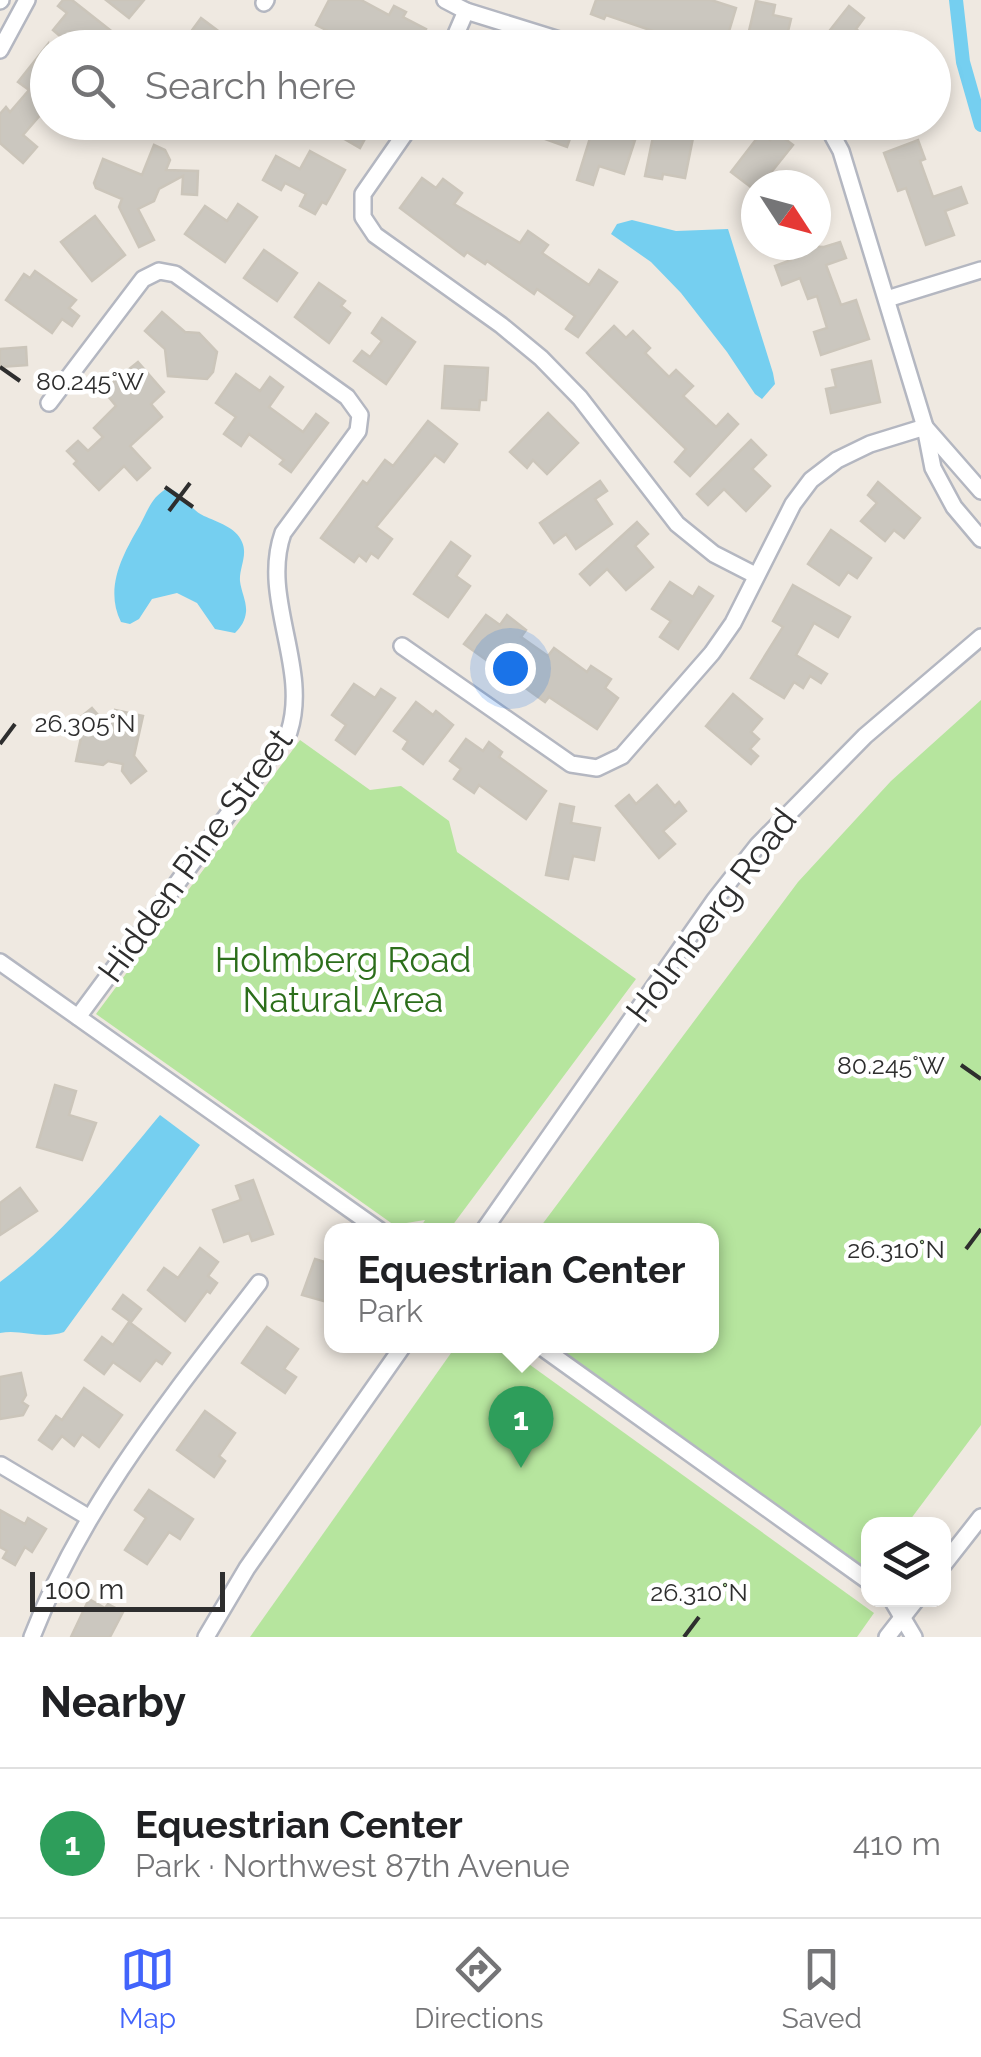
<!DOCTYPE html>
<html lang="en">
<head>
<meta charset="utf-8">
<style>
  :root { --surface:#fff; --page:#f6f6f6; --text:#202124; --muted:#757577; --line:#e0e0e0; --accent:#4264fb }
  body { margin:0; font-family:Raleway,sans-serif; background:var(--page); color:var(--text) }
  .controls { position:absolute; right:30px; bottom:30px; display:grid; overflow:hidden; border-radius:20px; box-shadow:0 5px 15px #0003 }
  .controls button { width:90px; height:90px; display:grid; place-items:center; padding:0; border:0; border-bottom:2px solid var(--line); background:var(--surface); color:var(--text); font:50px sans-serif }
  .compass { position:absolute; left:741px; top:170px; width:90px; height:90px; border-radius:50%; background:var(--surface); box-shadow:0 5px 15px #0003; rotate:126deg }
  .scale { position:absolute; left:30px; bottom:25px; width:195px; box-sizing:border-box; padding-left:10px; border:5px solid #2e2e2e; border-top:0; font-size:28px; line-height:35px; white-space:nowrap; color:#2e2e2e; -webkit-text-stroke:8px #fff; paint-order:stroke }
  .you { position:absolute; left:510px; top:668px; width:35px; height:35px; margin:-25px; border:8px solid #fff; border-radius:50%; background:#1a73e8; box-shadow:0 0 0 15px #1a73e833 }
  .badge { display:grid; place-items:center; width:65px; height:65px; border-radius:50%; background:var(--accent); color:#fff; font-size:32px; font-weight:700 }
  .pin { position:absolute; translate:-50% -82px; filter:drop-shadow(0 2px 5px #0008) }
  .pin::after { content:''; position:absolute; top:52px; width:35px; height:30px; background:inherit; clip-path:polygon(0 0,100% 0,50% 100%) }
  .popup { position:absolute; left:324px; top:1223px; width:395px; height:130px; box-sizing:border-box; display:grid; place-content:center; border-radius:20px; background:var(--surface); filter:drop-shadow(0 2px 8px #0005); font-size:32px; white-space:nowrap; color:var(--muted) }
  .popup b { font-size:38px; color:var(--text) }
  .popup::after { content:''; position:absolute; left:50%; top:100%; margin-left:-20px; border:20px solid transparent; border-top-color:var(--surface) }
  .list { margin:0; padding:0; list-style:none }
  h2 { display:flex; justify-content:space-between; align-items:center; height:130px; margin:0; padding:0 40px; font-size:42px }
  h2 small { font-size:32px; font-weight:400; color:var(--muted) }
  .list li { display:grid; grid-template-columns:65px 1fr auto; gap:30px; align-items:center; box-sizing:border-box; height:150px; padding:0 40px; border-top:2px solid var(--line) }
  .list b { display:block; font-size:38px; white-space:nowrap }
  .list p { margin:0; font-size:32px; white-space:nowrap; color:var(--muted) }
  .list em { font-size:32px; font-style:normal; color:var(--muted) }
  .icon { flex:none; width:55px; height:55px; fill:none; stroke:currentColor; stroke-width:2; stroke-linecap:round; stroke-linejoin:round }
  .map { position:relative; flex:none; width:981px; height:1637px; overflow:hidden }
  .search { position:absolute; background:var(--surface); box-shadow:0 5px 15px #0003; left:30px; right:30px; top:30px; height:110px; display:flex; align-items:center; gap:25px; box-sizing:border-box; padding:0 35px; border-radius:55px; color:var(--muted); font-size:38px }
  .sheet { height:280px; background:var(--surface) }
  nav { display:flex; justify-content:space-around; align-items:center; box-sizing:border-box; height:140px; border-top:2px solid var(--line); background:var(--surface); font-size:28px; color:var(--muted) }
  nav a { display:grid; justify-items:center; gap:5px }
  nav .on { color:var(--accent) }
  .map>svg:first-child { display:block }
  .green { fill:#b6e59e }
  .water { fill:#75cff0 }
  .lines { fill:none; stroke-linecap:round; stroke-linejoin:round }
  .canal { stroke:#75cff0; stroke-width:14 }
  .building { fill:#cbc7bf; stroke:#cbc5ba; stroke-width:2.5 }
  .minor-casing { stroke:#b4b7c1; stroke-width:20 }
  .minor { stroke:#fff; stroke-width:15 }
  .ticks { fill:none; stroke:#2e2e2e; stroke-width:4 }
  .labels { text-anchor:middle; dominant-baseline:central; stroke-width:9; stroke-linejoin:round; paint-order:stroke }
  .street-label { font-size:35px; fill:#2e2e2e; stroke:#fff }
  .park-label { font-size:35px; fill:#2c6e1b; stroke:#fff }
  .ticks-label { font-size:25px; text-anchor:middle; fill:#2e2e2e; stroke:#fff; stroke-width:9; stroke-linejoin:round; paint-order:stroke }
</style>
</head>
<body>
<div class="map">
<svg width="981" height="1637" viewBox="0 0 981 1637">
  <rect width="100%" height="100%" fill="#efe9e1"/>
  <g class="green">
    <polygon points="981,700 981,1425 907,1524 868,1524 868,1571 552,1346 711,1346 711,1230 538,1230 798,882 891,781"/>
    <polygon points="300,740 370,790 401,786 449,821 457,852 636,979 449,1230 419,1230 425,1220 394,1225 96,1014"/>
    <polygon points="456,1346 504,1346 874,1613 857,1637 250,1637"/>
  </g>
  <g class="water">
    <polygon points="632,220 676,231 728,229 773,373 775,384 762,399 755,394 727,352 681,293 651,262 611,234 617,224"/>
    <path d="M168,488C184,493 189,509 204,516C217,522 236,527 242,542C248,555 239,568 240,581C241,591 247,602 246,612C245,621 241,627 235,633L215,629L197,603L177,593L152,599L139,619L130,624L121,622C104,588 123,554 140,525C148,510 152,496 168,488Z"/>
    <path d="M160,1115L200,1145L64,1332C41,1340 22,1329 0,1333V1282C62,1236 111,1174 160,1115Z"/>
  </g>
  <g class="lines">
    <polyline class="canal" points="956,0 963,62 981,125"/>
  </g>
  <g class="building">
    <polygon points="63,0 72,0 115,34 104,48 74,48 53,30 67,13 58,6"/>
    <polygon points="106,0 144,0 129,18"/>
    <polygon points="329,0 361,0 389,15 394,6 406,12 403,17 426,29 416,48 337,48 327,42 332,33 316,25"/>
    <polygon points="596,0 711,0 736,8 724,48 696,40 694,48 690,48 651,35 653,31 606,15 604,19 591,14"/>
    <polygon points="756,1 775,5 773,15 791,19 784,48 745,48"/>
    <polygon points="849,6 864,18 856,29 879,48 816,48"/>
    <polygon points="201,18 241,48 179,48"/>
    <polygon points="48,44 48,106 23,135 37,147 23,163 0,143 0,114 6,107 10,112 29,90 18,82"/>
    <polygon points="315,122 374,122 360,148"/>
    <polygon points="468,122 502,122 496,136"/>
    <polygon points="531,122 576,122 567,147 545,139 548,130"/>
    <polygon points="595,122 608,122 605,131 635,140 624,174 599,166 593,185 577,180"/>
    <polygon points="656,122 694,133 685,178 663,174 662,179 645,176"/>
    <polygon points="776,132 793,145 761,185 756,185 756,191 731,172 761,133 770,140"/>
    <polygon points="918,140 925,159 920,161 933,197 961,187 967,203 945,211 954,235 926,245 906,188 898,191 884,153"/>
    <polygon points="154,145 165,150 170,160 166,170 198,171 197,195 182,194 183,176 159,189 154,201 138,209 154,240 139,247 119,207 122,199 96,188 94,183 103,159 142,175"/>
    <polygon points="310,151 345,170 326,204 322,202 315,214 300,206 306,194 285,183 281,190 263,180 276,156 300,169"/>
    <polygon points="422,178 436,188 443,179 462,193 454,204 520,243 528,231 548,245 542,253 589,285 599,270 617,282 578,337 566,329 575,316 537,289 534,294 487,261 485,264 467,252 464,256 400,208"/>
    <polygon points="238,204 257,217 225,262 185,234 205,206 227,221"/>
    <polygon points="95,216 125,255 92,281 61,242"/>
    <polygon points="840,242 846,258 826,265 841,305 856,300 869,339 821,355 814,332 827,328 817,296 808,299 800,278 782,285 775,266 791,260 784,245 824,247"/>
    <polygon points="264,250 297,273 277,301 244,278"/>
    <polygon points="35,271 76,300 69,308 79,316 72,326 62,319 52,333 6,300 24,274 30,278"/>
    <polygon points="319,283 345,301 341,306 350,313 329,343 295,317"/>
    <polygon points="162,312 185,332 199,333 217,352 213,372 207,379 168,376 165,349 145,331"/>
    <polygon points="382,318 415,342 386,384 354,361 362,351 370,357 382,341 372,333"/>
    <polygon points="614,326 626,338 633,331 650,348 645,353 669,377 676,370 693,386 683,396 716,427 728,414 738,424 690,476 675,462 686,449 587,353"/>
    <polygon points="26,347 27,365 0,367 0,349"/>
    <polygon points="871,361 880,402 831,413 826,389 836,387 832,370"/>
    <polygon points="138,362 164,392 151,404 162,417 130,446 150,468 137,480 124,466 99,490 74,464 77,461 67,451 78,441 88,451 103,437 94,428 116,406 103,390"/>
    <polygon points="445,366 488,368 486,400 480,400 479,410 442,408"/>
    <polygon points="236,374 260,391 270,377 283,387 269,407 303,432 316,414 328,423 291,472 280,464 284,460 249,434 241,446 224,434 236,417 216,403"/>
    <polygon points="548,413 578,443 547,474 533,460 527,468 510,452"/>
    <polygon points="428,421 457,444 444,462 435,455 376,527 392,539 378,558 371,553 366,561 359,555 354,562 321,538 363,481 367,484 385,460 393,466"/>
    <polygon points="751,440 766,455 752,469 770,486 746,511 724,489 708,505 697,494"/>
    <polygon points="600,481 607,491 595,499 612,524 576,549 566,534 554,543 540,523"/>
    <polygon points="878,482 920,518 904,538 894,530 885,541 861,521 877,503 868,495"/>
    <polygon points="637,522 648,534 635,546 653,567 626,590 607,569 590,585 580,574"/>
    <polygon points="831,530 871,558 857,578 848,572 839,585 808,564"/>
    <polygon points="451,542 470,556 456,576 470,586 448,617 414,594"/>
    <polygon points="670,582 693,597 699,587 713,596 678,649 660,637 671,621 652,609"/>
    <polygon points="793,585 850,617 838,637 814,623 796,655 827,674 821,683 810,676 803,688 794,682 784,698 751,678 783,627 773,621"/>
    <polygon points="486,615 500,625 507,615 526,630 521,637 548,656 554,648 587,672 591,666 611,679 605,688 618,698 597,729 549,697 545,702 464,644"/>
    <polygon points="354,684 375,698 381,689 395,698 355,754 336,740 346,725 332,715"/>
    <polygon points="733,694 762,719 751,732 759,739 750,749 758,756 751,764 706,726"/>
    <polygon points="416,702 433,715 436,711 453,725 423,764 403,749 408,741 394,731"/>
    <polygon points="92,708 99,716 113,719 115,710 143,716 134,756 146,771 131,783 122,771 123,764 108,761 103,765 76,761 83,728 77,720"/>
    <polygon points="466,739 483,751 489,742 502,752 499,757 546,791 526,819 479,785 474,793 454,779 461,769 450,761"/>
    <polygon points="657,785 675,806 679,802 686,811 663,831 675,844 659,858 616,806 629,795 636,804"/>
    <polygon points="560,804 574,807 571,823 600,828 594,860 573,856 568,879 546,875"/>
    <polygon points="55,1085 76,1091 69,1115 96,1123 82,1160 37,1147"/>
    <polygon points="253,1180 273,1234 252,1241 249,1233 224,1242 213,1210 241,1200 236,1186"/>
    <polygon points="20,1188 37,1211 0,1235 0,1203"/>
    <polygon points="200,1248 218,1262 208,1276 217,1283 210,1293 207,1291 185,1321 148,1290 164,1268 178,1278"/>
    <polygon points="315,1259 331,1264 331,1303 302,1295"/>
    <polygon points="123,1295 141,1309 131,1322 113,1309"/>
    <polygon points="129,1322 170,1353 162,1364 156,1360 140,1381 113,1362 104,1374 85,1360 102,1337 113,1345"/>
    <polygon points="267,1327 298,1349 284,1369 296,1377 285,1393 242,1363"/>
    <polygon points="21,1373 26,1395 22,1402 28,1406 23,1415 0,1419 0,1377"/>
    <polygon points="84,1388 122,1415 99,1447 82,1434 74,1446 62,1436 52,1449 39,1440 56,1416 62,1420"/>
    <polygon points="205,1411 235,1433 219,1456 225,1461 214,1477 177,1450"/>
    <polygon points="149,1490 193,1519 180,1539 169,1532 147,1564 125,1550 146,1518 135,1510"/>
    <polygon points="0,1510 25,1524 28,1518 46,1529 32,1552 25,1547 15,1565 3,1558 7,1551 0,1547"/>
    <polygon points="89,1599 105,1608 108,1604 123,1612 110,1637 71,1637"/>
  </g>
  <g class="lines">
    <g class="minor-casing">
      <g id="minor">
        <polyline points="445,0 466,11 585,48"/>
        <polyline points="0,1 1,0"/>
        <polyline points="264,3 266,0"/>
        <polyline points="522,30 542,48"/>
        <polyline points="450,48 466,11"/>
        <polyline points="0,50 27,0"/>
        <polyline points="413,122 363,194 363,217 375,235 501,325 541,358 580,398 677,524 714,554 755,575"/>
        <polyline points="821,122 830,131 841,151 925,427 933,468 954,507 981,539"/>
        <polyline points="887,299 981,270"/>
        <path d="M49,403L143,279L159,271L175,274L347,397L360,415L358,431L283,533C260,598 310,667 289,732L78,1017"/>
        <polyline points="925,427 981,491"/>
        <polyline points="402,646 571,764 597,768 622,756 712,653 733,623 793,504 811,480 837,460 870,444 925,427"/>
        <polyline points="0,962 379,1230"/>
        <polyline points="484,1230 714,901 758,845 865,736 981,637"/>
        <polyline points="540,1346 868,1581"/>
        <polyline points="1,1465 88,1517"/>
        <polyline points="944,1564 981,1517"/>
        <polyline points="892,1600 914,1637"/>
        <path d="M32,1637C83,1504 173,1395 259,1283"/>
        <polyline points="206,1637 247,1568 403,1346"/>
        <polyline points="887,1637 916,1600"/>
      </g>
    </g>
    <use href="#minor" class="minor"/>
  </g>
  <path class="ticks" d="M0,367L20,381M165,487L193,507M169,511L190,483M0,744L15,724M961,1065L981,1079M966,1249L981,1229M684,1637L699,1617"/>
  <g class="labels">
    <g class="street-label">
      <text transform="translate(195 855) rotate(-54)">Hidden Pine Street</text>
      <text transform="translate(711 915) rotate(-53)">Holmberg Road</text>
    </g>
    <g class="park-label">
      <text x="343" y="959">Holmberg Road<tspan x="343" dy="40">Natural Area</tspan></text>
    </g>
  </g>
  <g class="ticks-label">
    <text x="90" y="390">80.245°W</text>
    <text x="85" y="732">26.305°N</text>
    <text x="891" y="1074">80.245°W</text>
    <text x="896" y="1258">26.310°N</text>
    <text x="699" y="1601">26.310°N</text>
  </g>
</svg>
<div class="controls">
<button><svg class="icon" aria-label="layers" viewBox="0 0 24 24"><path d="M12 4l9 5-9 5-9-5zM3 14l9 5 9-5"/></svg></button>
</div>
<svg class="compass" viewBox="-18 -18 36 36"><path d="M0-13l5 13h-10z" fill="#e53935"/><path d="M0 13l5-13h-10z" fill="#757577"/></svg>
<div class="scale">100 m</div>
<div class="you"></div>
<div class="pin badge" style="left:521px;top:1468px;background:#2e9e5b">1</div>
<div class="popup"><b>Equestrian Center</b>Park</div>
<div class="search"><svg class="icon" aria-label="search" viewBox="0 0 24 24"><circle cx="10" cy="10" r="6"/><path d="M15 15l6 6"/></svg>Search here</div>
</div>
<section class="sheet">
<h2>Nearby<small></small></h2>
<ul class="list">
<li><span class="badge" style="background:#2e9e5b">1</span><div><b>Equestrian Center</b><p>Park · Northwest 87th Avenue</p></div><em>410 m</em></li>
</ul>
</section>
<nav>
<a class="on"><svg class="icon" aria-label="map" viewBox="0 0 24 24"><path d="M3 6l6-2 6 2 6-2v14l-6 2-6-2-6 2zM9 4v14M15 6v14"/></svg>Map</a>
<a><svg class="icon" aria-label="directions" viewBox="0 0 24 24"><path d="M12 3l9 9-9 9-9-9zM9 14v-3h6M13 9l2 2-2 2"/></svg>Directions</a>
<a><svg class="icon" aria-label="saved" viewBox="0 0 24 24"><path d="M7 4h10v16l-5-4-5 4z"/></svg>Saved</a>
</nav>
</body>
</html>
